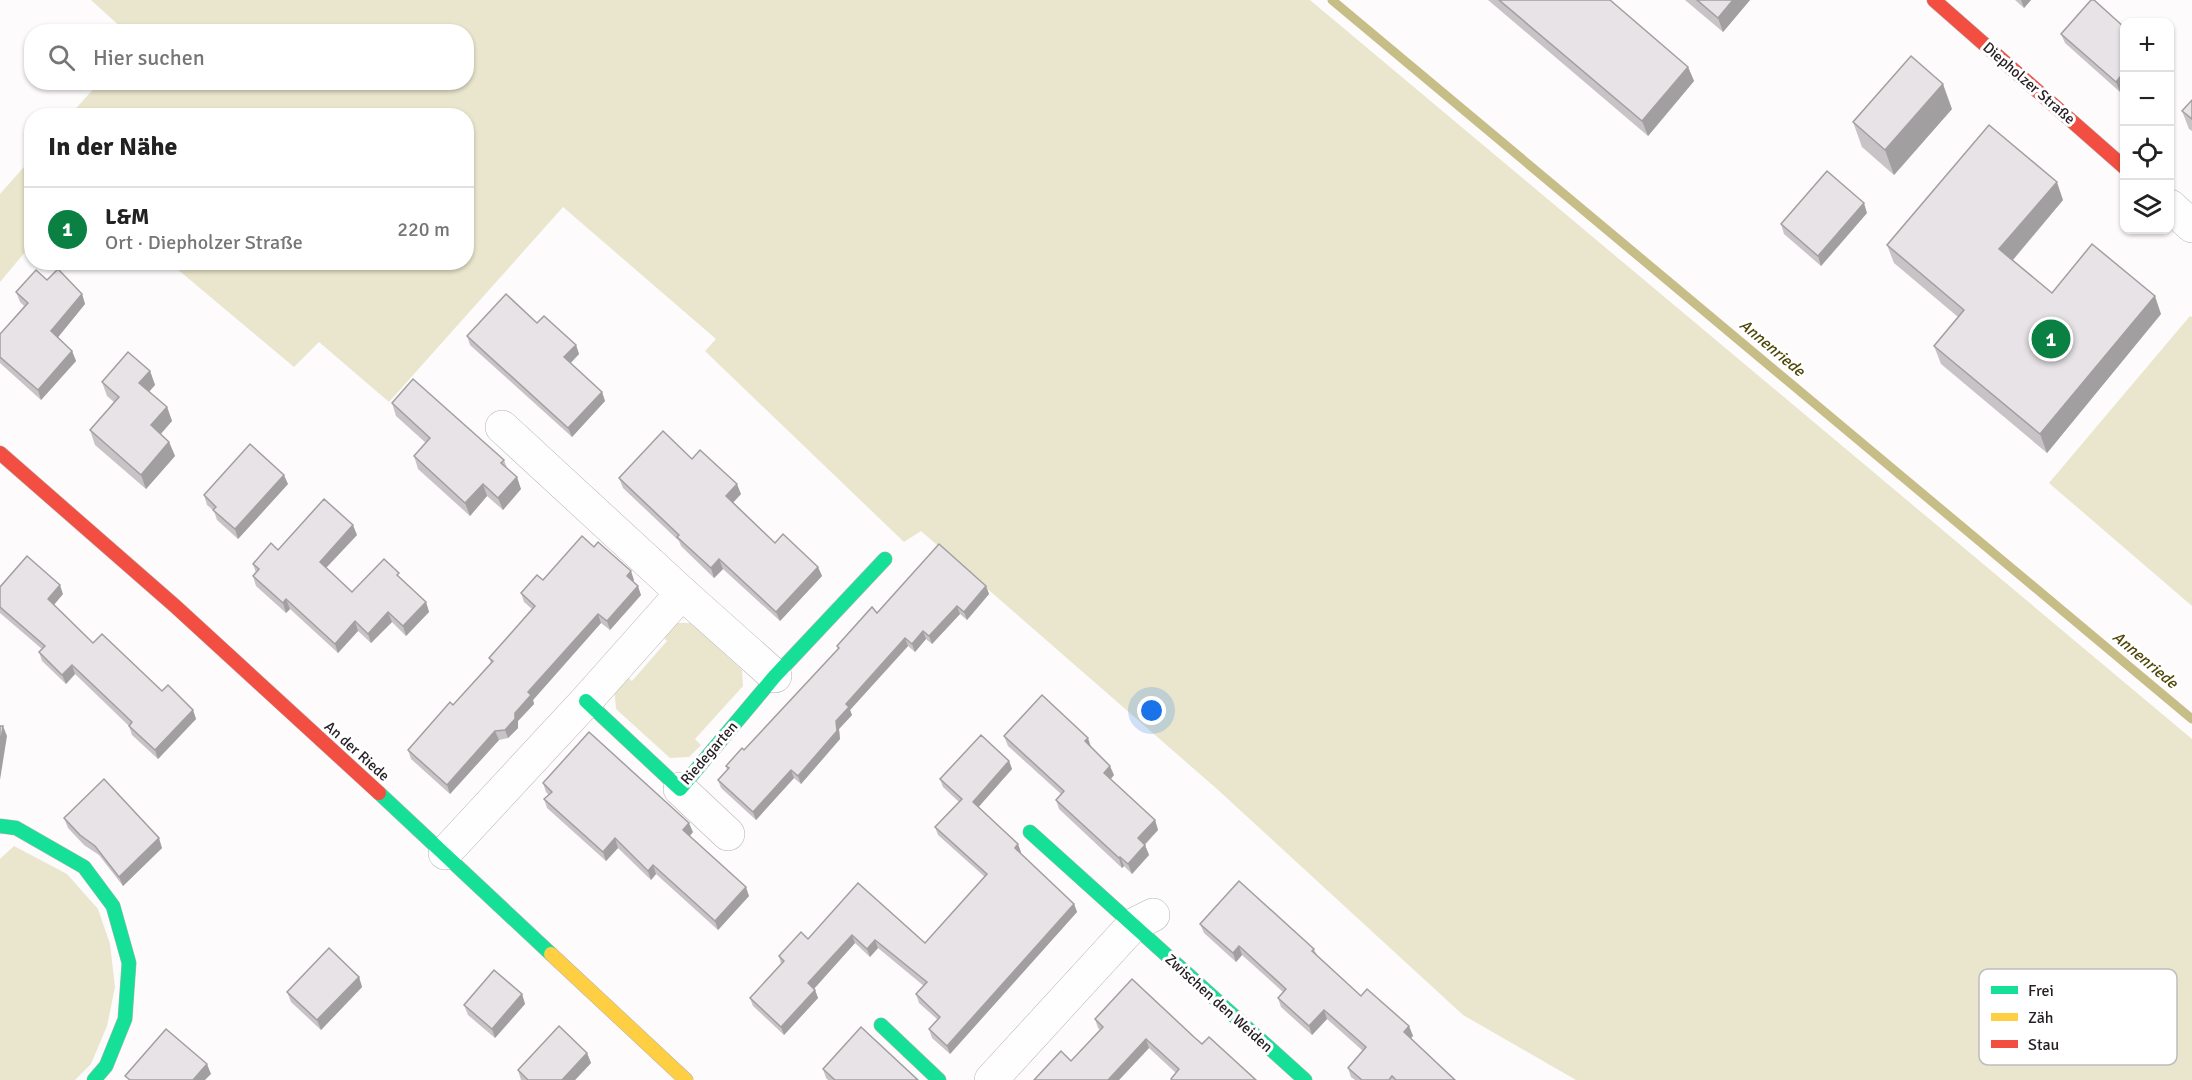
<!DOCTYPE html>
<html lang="de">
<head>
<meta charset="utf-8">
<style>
  :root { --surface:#fff; --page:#f2f2f2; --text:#222; --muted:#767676; --line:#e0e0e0; --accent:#0b8043 }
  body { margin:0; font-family:Signika,sans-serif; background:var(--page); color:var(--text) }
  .controls { position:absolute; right:18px; top:18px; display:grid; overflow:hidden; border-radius:12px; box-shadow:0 2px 4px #0004 }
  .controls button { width:54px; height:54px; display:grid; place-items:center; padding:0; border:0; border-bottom:2px solid var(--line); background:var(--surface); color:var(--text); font:30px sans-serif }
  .you { position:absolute; left:1152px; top:711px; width:21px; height:21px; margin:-15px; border:4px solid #fff; border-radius:50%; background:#1a73e8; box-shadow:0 0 0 9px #1a73e833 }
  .badge { display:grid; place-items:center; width:39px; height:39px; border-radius:50%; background:var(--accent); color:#fff; font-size:20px; font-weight:700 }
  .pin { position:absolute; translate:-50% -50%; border:3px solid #fff; box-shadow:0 2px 6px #0006 }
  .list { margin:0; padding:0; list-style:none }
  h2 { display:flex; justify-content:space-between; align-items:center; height:78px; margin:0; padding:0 24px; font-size:26px }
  h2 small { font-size:20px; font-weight:400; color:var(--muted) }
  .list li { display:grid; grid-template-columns:39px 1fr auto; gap:18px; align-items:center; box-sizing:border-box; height:84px; padding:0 24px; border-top:2px solid var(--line) }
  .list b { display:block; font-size:22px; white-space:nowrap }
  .list p { margin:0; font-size:20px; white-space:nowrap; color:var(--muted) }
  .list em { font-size:20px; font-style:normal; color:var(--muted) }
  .icon { flex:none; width:33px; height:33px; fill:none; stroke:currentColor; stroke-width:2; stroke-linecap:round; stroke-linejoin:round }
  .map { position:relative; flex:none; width:2192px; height:1080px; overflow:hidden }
  .search { position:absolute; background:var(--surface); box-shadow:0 2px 4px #0004; left:24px; top:24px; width:450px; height:66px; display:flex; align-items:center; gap:15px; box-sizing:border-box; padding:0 21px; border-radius:24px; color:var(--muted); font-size:22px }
  .panel { position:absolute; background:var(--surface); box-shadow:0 2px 4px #0004; left:24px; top:108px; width:450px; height:162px; border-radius:24px }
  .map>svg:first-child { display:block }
  .green { fill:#eae6cd }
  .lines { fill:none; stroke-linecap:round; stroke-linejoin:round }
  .stream { stroke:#c6bd87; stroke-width:9 }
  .street-casing { stroke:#b7b4b6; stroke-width:34 }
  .fast-casing { stroke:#b7b4b6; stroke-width:15 }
  .slow-casing { stroke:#b7b4b6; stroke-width:15 }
  .jam-casing { stroke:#b7b4b6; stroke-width:15 }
  .street { stroke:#fffeff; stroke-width:33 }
  .fast { stroke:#16e098; stroke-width:14 }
  .slow { stroke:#ffcf43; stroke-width:14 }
  .jam { stroke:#f24e42; stroke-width:14 }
  .wall { fill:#c7c3c6 }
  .shaded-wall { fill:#a29fa1 }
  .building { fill:#e7e3e6; stroke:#a29fa1; stroke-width:1.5 }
  .labels { text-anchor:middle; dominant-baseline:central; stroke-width:6; stroke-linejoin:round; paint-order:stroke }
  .street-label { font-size:15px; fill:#251e24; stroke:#fff }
  .water-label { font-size:16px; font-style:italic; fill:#4f4706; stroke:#fff }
  .key { fill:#fff; stroke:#bebcbd; stroke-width:1.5 }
  .key-label { font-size:16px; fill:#251e24 }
</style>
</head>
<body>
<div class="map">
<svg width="2192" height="1080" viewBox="0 0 2192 1080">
  <rect width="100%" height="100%" fill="#fdfbfc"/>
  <g class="green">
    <polygon points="91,0 1310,0 2192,739 2192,1080 1576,1080 1463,1015 1217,789 921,531 904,542 705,351 716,339 563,207 389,402 319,342 294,367 170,263 466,262 466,116 69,116 99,83 466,82 466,32 125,31"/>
    <polygon points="31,159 31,245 0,282 0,194"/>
    <polygon points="2190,316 2192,317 2192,606 2049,483"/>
    <polygon points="671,623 691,623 742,670 743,686 695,739 701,745 689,757 670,758 616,709 614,685 624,674 632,681 667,641 660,634"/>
    <polygon points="14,846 67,874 98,909 110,944 115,987 107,1026 91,1064 75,1080 0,1080 0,859"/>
  </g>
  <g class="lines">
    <polyline class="stream" points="1332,0 2192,719"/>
    <g class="street-casing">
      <g id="street">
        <polyline points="2170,206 2192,226"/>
        <polyline points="502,427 682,593 775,676"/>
        <polyline points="680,789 728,834"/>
        <polyline points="445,853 586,701 682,593"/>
        <polyline points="991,1080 1133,925 1153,915"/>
      </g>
    </g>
    <g class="fast-casing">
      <g id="fast">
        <polyline points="586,701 680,789 775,676 885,559"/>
        <polyline points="379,793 551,954"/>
        <polyline points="0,826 16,828 84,867 113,906 129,963 125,1019 106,1066 94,1080"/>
        <polyline points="1030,832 1305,1080"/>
        <polyline points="881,1025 939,1080"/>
      </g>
    </g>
    <g class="slow-casing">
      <polyline id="slow" points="551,954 686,1080"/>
    </g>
    <g class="jam-casing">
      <g id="jam">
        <polyline points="1934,0 2124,167"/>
        <polyline points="0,453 175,606 379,793"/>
      </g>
    </g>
    <use href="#street" class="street"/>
    <use href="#fast" class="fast"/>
    <use href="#slow" class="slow"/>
    <use href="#jam" class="jam"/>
  </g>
  <g class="wall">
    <polygon points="1488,0 1610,0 1688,67 1694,81 1648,136"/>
    <polygon points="1685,0 1750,0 1723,32"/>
    <polygon points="2015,0 2031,0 2024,8"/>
    <polygon points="2091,0 2120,92 2065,43 2061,34"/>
    <polygon points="2192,100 2192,131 2189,129 2182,111"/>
    <polygon points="1952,109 1894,175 1862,147 1853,122"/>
    <polygon points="2063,200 2013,260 2052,293 2161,314 2047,453 1941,364 1934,346 1958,317 1894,263 1887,245"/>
    <polygon points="1867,213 1821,266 1784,234 1781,224"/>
    <polygon points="47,280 82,294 85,304 58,337 72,351 76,361 41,400 0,363 0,334 24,306 20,302 16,292"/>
    <polygon points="537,323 576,345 579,354 570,363 602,392 605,401 572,437 470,345 467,336"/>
    <polygon points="150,371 155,385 149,392 167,407 172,421 161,434 169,442 175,456 146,489 95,445 90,430 114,402 107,396 102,382"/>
    <polygon points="392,403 504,460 507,468 521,489 503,510 487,496 470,516 418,469 414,456 426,443 396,416"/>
    <polygon points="692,459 741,494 733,502 775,543 818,567 822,576 780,621 723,569 714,578 681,546 679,541 623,488 619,478"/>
    <polygon points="288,484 238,539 217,520 214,511 207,505 204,495"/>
    <polygon points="357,535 326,568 352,592 401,579 426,602 429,612 406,636 392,622 371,643 358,631 338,653 290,609 286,613 256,586 253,576 256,573 253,564 278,550"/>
    <polygon points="594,547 634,580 633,582 641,595 610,630 601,623 533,700 534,704 518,721 518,728 508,738 499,740 450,794 411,759 408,750 453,705 491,663 489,658 532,609 524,602 521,593"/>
    <polygon points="986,586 989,594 967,620 960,614 932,644 926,639 915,652 908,646 850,710 852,715 839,729 840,739 801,784 794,778 756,820 721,788 718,780 727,770 726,766 744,750 838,649 837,646 877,613"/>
    <polygon points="0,587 63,594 54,605 93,643 162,691 193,710 196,719 158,759 132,735 129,726 75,674 66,684 42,661 39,652 42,649 0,613"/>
    <polygon points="1004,736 1091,747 1114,775 1111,779 1155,820 1158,830 1145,845 1149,855 1132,874 1124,866 1122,868 1059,809 1056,800 1061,794 1008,746"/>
    <polygon points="1009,761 1012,769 978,807 1021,852 1020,853 1074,904 1077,912 950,1054 932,1038 929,1029 938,1020 919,1003 916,994 924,986 878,948 870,957 855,943 814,989 815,990 818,998 784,1035 753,1006 750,998 781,964 779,956 808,939 858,883 925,943 985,877 938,835 935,827 959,802 943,787 940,779"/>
    <polygon points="543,783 693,832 690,836 749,896 718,930 656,874 651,880 618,848 606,861 547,808 544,799 549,795 546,792"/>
    <polygon points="64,818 162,848 123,886 99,855 84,845 68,828"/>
    <polygon points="1200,924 1314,949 1317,955 1361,996 1409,1026 1413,1036 1411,1038 1455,1080 1355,1080 1351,1077 1348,1068 1363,1051 1327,1019 1312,1035 1281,1007 1278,998 1283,992 1242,955 1236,962 1204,933"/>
    <polygon points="359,977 362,987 321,1030 291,1002 287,992"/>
    <polygon points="522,994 525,1004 495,1038 468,1015 464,1005"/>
    <polygon points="1095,1019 1194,1037 1202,1044 1176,1073 1149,1048 1119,1080 1034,1080 1071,1061 1100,1030 1098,1028"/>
    <polygon points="587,1053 591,1063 575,1080 521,1080 518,1070"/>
    <polygon points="823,1069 918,1080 828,1080 826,1078"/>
  </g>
  <g class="shaded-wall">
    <polygon points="1733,0 1750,0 1723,32 1718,18"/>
    <polygon points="2021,0 2031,0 2024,8"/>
    <polygon points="1688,67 1694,81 1648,136 1642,121"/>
    <polygon points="2124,72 2124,86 2120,92 2116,82"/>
    <polygon points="1943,84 1952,109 1894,175 1885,150"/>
    <polygon points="2057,182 2063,200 2006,268 1999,249"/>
    <polygon points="1864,203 1867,213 1821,266 1818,256"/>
    <polygon points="82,294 85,304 55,341 51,331"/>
    <polygon points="2155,296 2161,314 2047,453 2040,434"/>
    <polygon points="576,345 579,354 567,367 564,357"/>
    <polygon points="72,351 76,361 41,400 38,390"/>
    <polygon points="150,371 155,385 144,397 139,383"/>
    <polygon points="602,392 605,401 572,437 568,428"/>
    <polygon points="167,407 172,421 156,439 151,425"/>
    <polygon points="169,442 175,456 146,489 141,475"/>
    <polygon points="284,475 288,484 238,539 235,529"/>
    <polygon points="517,477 521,489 503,510 498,498"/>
    <polygon points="483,484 487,496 470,516 465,503"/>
    <polygon points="737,484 741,494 730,506 726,496"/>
    <polygon points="353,525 357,535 323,571 320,562"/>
    <polygon points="719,559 723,569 714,578 711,568"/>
    <polygon points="818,567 822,576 780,621 776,612"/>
    <polygon points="631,571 634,580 630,585 627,576"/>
    <polygon points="60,585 63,594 51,608 48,599"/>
    <polygon points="638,586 641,595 610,630 607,621"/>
    <polygon points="986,586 989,594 967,620 964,612"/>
    <polygon points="286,599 290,609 286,613 283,603"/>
    <polygon points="426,602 429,612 406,636 403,626"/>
    <polygon points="957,606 960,614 932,644 929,636"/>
    <polygon points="388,612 392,622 371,643 368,634"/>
    <polygon points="598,614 601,623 533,700 534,704 518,721 518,728 508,738 505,730 528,692"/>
    <polygon points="355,621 358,631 338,653 335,644"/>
    <polygon points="923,631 926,639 915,652 912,644"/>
    <polygon points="905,638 908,646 850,710 852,715 839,729 840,739 801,784 798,776 836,721 846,704"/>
    <polygon points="72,665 75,674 66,684 62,675"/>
    <polygon points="193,710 196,719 158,759 155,750"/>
    <polygon points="3,726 7,736 0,780 0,747"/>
    <polygon points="495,731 499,740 450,794 447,785"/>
    <polygon points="1088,738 1091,747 1085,741"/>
    <polygon points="1009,761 1012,769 976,810 973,802"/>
    <polygon points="1110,766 1114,775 1108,782 1104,773"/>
    <polygon points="791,770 794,778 756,820 753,812"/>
    <polygon points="1155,820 1158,830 1141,848 1138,838"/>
    <polygon points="689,823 693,832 687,839 683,830"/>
    <polygon points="159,838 162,848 123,886 119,877"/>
    <polygon points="615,838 618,848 606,861 603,852"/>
    <polygon points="1018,844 1021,852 1018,856 1015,848"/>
    <polygon points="1145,845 1149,855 1132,874 1128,864"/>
    <polygon points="1120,857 1124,866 1122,868 1119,858"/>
    <polygon points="653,865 656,874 651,880 648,871"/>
    <polygon points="746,887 749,896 718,930 715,921"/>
    <polygon points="1074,904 1077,912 950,1054 947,1046"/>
    <polygon points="852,935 855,943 811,992 808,983"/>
    <polygon points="875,940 878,948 870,957 867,949"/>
    <polygon points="1239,946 1242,955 1236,962 1233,953"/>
    <polygon points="359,977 362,987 321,1030 317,1020"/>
    <polygon points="815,990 818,998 784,1035 781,1027"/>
    <polygon points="522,994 525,1004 495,1038 492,1029"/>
    <polygon points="1324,1010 1327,1019 1312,1035 1309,1026"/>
    <polygon points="1409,1026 1413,1036 1408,1041 1404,1032"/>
    <polygon points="1146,1039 1149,1048 1119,1080 1108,1080"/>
    <polygon points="587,1053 591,1063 575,1080 562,1080"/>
    <polygon points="207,1064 211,1074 205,1080 193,1080"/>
  </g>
  <g class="building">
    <polygon points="1499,0 1610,0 1688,67 1642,121"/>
    <polygon points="1697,0 1733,0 1718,18"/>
    <polygon points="2091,0 2094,0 2124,27 2124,72 2116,82 2061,34"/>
    <polygon points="1911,56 1943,84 1885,150 1853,122"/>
    <polygon points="2192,100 2192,119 2182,111"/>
    <polygon points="1989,125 2057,182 1999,249 2052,293 2092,244 2155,296 2040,434 1934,346 1964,310 1887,245"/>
    <polygon points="1827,171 1864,203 1818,256 1781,224"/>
    <polygon points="58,269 82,294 51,331 72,351 38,390 0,357 0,334 28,303 16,292 36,270 47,280"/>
    <polygon points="506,294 537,323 544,316 576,345 564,357 602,392 568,428 467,336"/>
    <polygon points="128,352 150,371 139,383 167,407 151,425 169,442 141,475 90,430 119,397 102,382"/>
    <polygon points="413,379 504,460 501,463 517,477 498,498 483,484 465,503 414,456 430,438 392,403"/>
    <polygon points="663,431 692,459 700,450 737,484 726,496 775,543 783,534 818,567 776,612 719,559 711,568 677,537 679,535 619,478"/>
    <polygon points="250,444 284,475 235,529 213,510 216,507 204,495"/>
    <polygon points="324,499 353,525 320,562 352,592 384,559 399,573 397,575 426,602 403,626 388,612 368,634 355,621 335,644 286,599 283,603 253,576 259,569 253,564 271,543 278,550"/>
    <polygon points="582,536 594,547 598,542 631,571 627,576 638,586 607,621 598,614 528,692 531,695 515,713 515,719 505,730 495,731 447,785 408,750 450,702 453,705 493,661 489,658 535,606 521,593 537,575 543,580"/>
    <polygon points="939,544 986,586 964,612 957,606 929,636 923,631 912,644 905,638 846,704 849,707 836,721 837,731 798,776 791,770 753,812 718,780 729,768 726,766 742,748 744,750 839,648 837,646 872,607 877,613"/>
    <polygon points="27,556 60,585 48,599 93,643 102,634 162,691 168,685 193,710 155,750 129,726 132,722 72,665 62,675 39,652 45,646 0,607 0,587"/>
    <polygon points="1042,695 1088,738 1085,741 1110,766 1104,773 1155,820 1138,838 1145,845 1128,864 1120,857 1119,858 1056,800 1064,791 1004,736"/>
    <polygon points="0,726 3,726 0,747"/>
    <polygon points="589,732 689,823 683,830 746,887 715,921 653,865 648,871 615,838 603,852 544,799 552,792 543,783"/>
    <polygon points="981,735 1009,761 973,802 1018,844 1015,848 1074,904 947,1046 929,1029 940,1017 916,994 927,982 875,940 867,949 852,935 808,983 815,990 781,1027 750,998 784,961 779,956 801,932 808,939 858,883 925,943 987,874 935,827 962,799 940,779"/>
    <polygon points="104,779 159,838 119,877 95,846 80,835 64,818"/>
    <polygon points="1239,881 1314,949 1312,951 1361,996 1367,989 1409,1026 1404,1032 1455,1080 1396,1080 1392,1076 1389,1080 1362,1080 1348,1068 1366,1047 1324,1010 1309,1026 1278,998 1286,989 1239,946 1233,953 1200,924"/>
    <polygon points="329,948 359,977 317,1020 287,992"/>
    <polygon points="494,970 522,994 492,1029 464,1005"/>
    <polygon points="1132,979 1194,1037 1202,1044 1209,1037 1256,1080 1172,1080 1171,1079 1179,1069 1146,1039 1108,1080 1034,1080 1061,1051 1071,1061 1103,1027 1095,1019"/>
    <polygon points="559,1026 587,1053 562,1080 528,1080 518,1070"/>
    <polygon points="861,1027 918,1080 835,1080 823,1069"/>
    <polygon points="166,1029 207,1064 193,1080 130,1080 125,1076"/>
  </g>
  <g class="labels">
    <g class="street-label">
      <text transform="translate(2029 83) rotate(41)">Diepholzer Straße</text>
      <text transform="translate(357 751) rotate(42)">An der Riede</text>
      <text transform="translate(709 753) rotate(-49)">Riedegarten</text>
      <text transform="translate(1219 1003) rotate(42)">Zwischen den Weiden</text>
    </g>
    <g class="water-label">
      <text transform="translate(1772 348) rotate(40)">Annenriede</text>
      <text transform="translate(2145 660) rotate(40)">Annenriede</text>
    </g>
  </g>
  <rect x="1979" y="969" width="198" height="96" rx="9" class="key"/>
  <rect x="1991" y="986" width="27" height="8" fill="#16e098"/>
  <rect x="1991" y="1013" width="27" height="8" fill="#ffcf43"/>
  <rect x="1991" y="1040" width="27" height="8" fill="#f24e42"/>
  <g class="key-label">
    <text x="2028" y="996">Frei</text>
    <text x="2028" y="1023">Zäh</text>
    <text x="2028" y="1050">Stau</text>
  </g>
</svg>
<div class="controls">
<button>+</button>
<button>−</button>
<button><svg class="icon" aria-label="locate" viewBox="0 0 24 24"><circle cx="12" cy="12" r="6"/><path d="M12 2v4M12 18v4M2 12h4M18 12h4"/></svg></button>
<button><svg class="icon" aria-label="layers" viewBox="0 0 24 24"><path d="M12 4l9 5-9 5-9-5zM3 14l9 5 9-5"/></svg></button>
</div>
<div class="you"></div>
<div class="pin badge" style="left:2051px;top:339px">1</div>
<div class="search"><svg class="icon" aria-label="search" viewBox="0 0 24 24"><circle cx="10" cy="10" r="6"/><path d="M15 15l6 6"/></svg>Hier suchen</div>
<section class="panel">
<h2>In der Nähe<small></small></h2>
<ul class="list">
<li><span class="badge">1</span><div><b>L&amp;M</b><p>Ort · Diepholzer Straße</p></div><em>220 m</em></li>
</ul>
</section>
</div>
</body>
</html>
